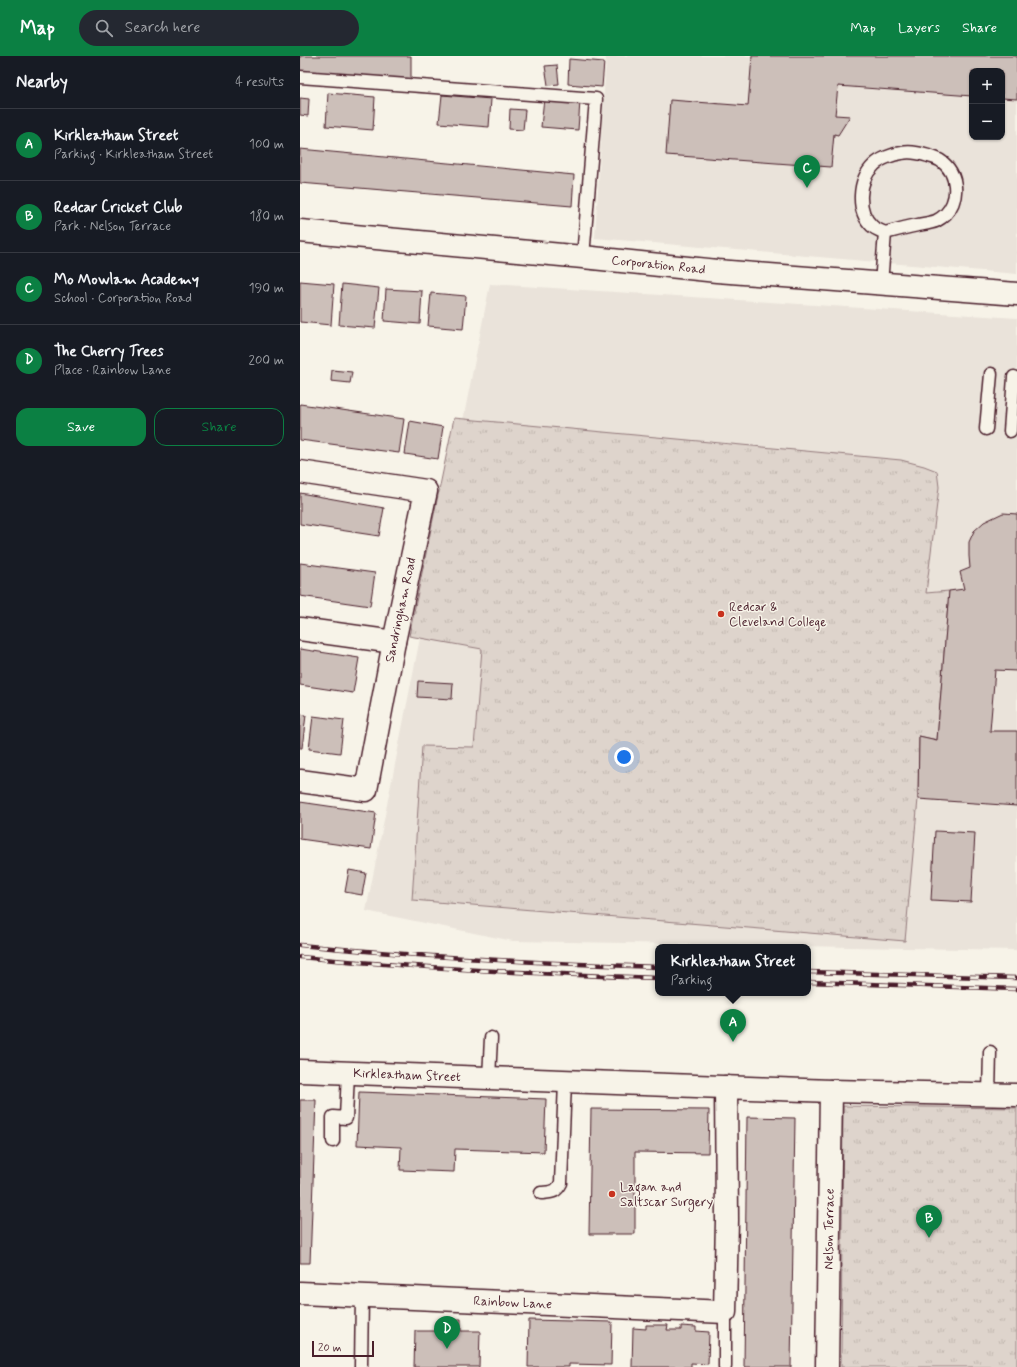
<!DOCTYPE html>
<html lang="en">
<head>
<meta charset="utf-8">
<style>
  :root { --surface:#171b24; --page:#242831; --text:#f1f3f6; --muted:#9ea1a6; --line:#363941; --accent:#0b8043 }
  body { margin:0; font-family:Mynerve,sans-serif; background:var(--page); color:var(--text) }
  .controls { position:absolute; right:12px; top:12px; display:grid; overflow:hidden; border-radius:8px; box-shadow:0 1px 3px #0004 }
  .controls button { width:36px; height:36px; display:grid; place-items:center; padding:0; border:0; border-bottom:1px solid var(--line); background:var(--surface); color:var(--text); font:20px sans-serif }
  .scale { position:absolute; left:12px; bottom:10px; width:62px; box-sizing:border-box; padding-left:4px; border:2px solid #4a1f2b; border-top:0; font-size:11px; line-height:14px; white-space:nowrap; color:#4a1f2b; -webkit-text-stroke:3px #f7f3e8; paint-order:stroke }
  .you { position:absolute; left:324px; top:701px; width:14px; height:14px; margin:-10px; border:3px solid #fff; border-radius:50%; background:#1a73e8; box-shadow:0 0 0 6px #1a73e833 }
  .badge { display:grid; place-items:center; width:26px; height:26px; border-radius:50%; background:var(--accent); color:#fff; font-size:13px; font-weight:700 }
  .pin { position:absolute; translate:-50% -33px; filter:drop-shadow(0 1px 2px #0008) }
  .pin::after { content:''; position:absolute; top:21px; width:14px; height:12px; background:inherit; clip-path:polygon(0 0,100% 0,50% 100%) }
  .popup { position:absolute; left:355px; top:888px; width:156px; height:52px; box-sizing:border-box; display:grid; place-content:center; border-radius:8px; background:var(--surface); filter:drop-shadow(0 1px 3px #0005); font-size:13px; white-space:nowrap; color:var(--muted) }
  .popup b { font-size:15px; color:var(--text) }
  .popup::after { content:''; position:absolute; left:50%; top:100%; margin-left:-8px; border:8px solid transparent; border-top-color:var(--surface) }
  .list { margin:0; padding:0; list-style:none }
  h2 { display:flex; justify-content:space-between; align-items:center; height:52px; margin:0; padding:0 16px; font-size:17px }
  h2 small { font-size:13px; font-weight:400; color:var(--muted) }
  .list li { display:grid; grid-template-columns:26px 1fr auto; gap:12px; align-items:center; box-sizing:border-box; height:72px; padding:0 16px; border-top:1px solid var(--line) }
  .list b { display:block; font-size:15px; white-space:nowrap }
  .list p { margin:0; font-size:13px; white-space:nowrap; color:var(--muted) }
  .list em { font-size:13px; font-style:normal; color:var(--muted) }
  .actions { display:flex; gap:8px; padding:12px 16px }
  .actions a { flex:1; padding:9px 0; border:1px solid var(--accent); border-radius:12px; text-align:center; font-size:14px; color:var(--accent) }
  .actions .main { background:var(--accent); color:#fff }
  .icon { flex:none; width:22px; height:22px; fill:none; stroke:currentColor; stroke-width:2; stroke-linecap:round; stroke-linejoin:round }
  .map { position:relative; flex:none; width:717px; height:1311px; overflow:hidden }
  header { display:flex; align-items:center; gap:24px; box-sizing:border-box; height:56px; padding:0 20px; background:var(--accent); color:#fff }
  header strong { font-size:19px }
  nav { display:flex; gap:22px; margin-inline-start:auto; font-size:14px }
  .search { width:280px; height:36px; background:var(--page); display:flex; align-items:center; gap:10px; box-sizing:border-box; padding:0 14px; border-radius:22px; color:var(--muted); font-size:15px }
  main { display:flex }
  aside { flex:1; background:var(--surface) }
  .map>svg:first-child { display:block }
  .built { fill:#eae3da; fill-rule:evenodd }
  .park { fill:url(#park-tufts); stroke:#947a7c }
  .building { fill:#ccbfb9; stroke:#4a1f2b }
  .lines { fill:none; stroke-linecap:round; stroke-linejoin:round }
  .lane-casing { stroke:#4a1f2b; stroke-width:15 }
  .street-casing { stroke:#4a1f2b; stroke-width:25 }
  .primary-casing { stroke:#4a1f2b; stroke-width:25 }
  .lane { stroke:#f7f3e8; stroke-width:12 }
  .street { stroke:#f7f3e8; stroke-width:22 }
  .primary { stroke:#f7f3e8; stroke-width:22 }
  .rail-casing { stroke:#4a1f2b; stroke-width:4.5 }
  .rail { stroke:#f7f3e8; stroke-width:3; stroke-dasharray:9; stroke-linecap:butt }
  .poi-dot { fill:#c8321e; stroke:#f7f3e8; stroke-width:1.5 }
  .labels { text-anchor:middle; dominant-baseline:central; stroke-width:3; stroke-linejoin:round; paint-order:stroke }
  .street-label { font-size:13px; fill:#4a1f2b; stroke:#f7f3e8 }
  .poi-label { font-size:13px; fill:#4a1f2b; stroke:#f7f3e8; text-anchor:start }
</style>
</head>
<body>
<header>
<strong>Map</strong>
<div class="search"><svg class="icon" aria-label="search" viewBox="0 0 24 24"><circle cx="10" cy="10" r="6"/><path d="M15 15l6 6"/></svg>Search here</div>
<nav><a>Map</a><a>Layers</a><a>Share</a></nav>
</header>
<main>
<aside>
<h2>Nearby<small>4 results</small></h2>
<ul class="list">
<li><span class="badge">A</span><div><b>Kirkleatham Street</b><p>Parking · Kirkleatham Street</p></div><em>100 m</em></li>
<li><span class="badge">B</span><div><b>Redcar Cricket Club</b><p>Park · Nelson Terrace</p></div><em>180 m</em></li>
<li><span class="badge">C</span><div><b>Mo Mowlam Academy</b><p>School · Corporation Road</p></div><em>190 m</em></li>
<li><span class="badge">D</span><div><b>The Cherry Trees</b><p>Place · Rainbow Lane</p></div><em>200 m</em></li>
</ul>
<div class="actions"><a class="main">Save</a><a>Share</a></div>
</aside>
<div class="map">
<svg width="717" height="1311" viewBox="0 0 717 1311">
  <defs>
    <pattern id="park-tufts" width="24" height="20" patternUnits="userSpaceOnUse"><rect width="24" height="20" fill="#ded4cc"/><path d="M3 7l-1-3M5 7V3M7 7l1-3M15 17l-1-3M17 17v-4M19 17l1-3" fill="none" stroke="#c0b6af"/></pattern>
  </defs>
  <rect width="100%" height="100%" fill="#f7f3e8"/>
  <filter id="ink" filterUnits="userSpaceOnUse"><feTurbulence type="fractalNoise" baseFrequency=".025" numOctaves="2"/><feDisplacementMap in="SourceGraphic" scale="8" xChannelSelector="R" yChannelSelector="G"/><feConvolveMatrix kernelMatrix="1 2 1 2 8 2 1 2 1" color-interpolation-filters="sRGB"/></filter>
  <g filter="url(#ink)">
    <g class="built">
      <path d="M306,0H717V218L295,182ZM672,15H702V81H672Z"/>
      <polygon points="190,228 717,262 717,894 213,885 66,855"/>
    </g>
    <g class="park">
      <polygon points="154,362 601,404 624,410 637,415 639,431 626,537 649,535 637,684 619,680 618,743 605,885 112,844 122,690 174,691 182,593 109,580"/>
      <polygon points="543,1050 717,1052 717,1311 541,1311"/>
    </g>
    <g class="building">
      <polygon points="0,0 111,0 111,27 0,25"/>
      <polygon points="452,0 717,0 717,43 702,42 702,15 672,15 672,40 538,30 535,59 550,60 538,79 534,78 531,111 366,99 370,44 448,50"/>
      <polygon points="269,3 304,6 302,31 268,28"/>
      <polygon points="257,9 259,28 248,29 245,10"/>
      <polygon points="28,37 75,41 73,74 26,70"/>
      <polygon points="142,39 191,43 189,71 139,67"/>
      <polygon points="0,42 9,43 8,60 0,59"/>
      <polygon points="244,42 280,45 278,74 241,71"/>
      <polygon points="210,53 225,54 223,74 209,73"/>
      <polygon points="0,93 274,119 272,150 0,127"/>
      <polygon points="0,225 34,228 31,269 0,266"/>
      <polygon points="42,228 79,232 75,272 39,269"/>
      <polygon points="86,233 122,235 120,268 84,265"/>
      <polygon points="131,237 166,240 163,273 128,270"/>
      <polygon points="32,314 52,316 50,327 31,325"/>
      <polygon points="0,348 104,363 99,397 0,384"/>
      <polygon points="110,365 143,371 138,403 105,398"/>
      <polygon points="0,437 84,452 79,480 0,468"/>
      <polygon points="703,457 717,458 717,615 695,614 690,675 717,675 717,750 618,743 619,680 637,684 649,535 664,533 660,516 670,512 669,500 669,486 674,475 684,466"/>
      <polygon points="0,507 75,517 70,550 0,540"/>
      <polygon points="0,593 59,602 53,637 0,629"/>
      <polygon points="118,625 153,627 152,643 117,641"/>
      <polygon points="0,658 6,659 2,692 0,692"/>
      <polygon points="13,660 44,664 40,697 9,693"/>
      <polygon points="0,746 76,757 71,793 0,783"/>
      <polygon points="635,775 675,777 671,846 631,844"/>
      <polygon points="49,814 66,817 62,839 45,836"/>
      <polygon points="59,1036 246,1043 244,1096 155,1093 154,1116 100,1114 101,1091 57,1089"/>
      <polygon points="0,1044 16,1044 10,1207 0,1207"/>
      <polygon points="291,1053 409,1054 408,1097 335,1096 335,1178 289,1178"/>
      <polygon points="447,1061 495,1062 491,1311 444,1311"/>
      <polygon points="150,1263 161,1263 161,1275 180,1275 179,1311 114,1311 115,1275 149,1275"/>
      <polygon points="229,1264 312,1266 311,1309 269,1308 269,1311 228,1311"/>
      <polygon points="346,1269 368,1269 367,1274 381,1274 381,1270 396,1271 396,1275 409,1276 408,1308 391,1307 391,1311 332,1311 333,1272 346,1273"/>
    </g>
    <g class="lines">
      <g class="lane-casing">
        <g id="lane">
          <polyline points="0,21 296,43 283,201"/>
          <path d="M581,228L585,177C581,175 575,173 572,170C556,155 558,124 574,109C580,103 593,98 602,97C612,95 622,98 632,101C643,104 651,113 654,124C658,140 652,157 636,165C631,167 623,168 618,169C607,171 596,174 585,177"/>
          <polyline points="686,373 691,318"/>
          <polyline points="710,375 714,321"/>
          <polyline points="189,1022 191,982"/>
          <polyline points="689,1038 690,996"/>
          <polyline points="33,1085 33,1061 46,1062 48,1016"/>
          <path d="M241,1137C251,1136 256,1137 261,1127L265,1026"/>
          <polyline points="61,1311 62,1240"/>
          <polyline points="425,1311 425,1256"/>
        </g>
      </g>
      <g class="street-casing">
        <g id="street">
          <polyline points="0,416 126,435 94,586 66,734 0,725"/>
          <polyline points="0,573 94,586"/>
          <path id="s1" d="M0,1015L531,1035L717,1039"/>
          <path id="s2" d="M0,1237L425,1256L427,1164L426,1031"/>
          <path id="s3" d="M527,1311L531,1035"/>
        </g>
      </g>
      <g class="primary-casing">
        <g id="primary">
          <path id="s4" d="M0,175L283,201L417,215L717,238"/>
        </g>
      </g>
      <use href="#lane" class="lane"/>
      <use href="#street" class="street"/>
      <use href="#primary" class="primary"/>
      <g class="rail-casing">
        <g id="rail">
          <path d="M0,889C119,901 239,907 358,911"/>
          <path d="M0,901C119,912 239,918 358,922"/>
          <polyline points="508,916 717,922"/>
          <polyline points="508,926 717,933"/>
        </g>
      </g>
      <use href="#rail" class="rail"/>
    </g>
  </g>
  <g class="poi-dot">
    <circle cx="421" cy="558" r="4"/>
    <circle cx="312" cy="1138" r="4"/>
  </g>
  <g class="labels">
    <g class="street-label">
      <text stroke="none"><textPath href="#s4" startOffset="360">Corporation Road</textPath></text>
      <text transform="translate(101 554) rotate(-78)">Sandringham Road</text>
      <text stroke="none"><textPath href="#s1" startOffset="107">Kirkleatham Street</textPath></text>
      <text stroke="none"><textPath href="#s3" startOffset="138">Nelson Terrace</textPath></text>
      <text stroke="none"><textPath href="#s2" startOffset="213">Rainbow Lane</textPath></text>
    </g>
    <g class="poi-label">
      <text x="429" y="551">Redcar &amp;<tspan x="429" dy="15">Cleveland College</tspan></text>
      <text x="320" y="1131">Lagan and<tspan x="320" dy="15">Saltscar Surgery</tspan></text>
    </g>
  </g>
</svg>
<div class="controls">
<button>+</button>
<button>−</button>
</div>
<div class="scale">20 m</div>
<div class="you"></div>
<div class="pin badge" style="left:433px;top:986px">A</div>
<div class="popup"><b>Kirkleatham Street</b>Parking</div>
<div class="pin badge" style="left:629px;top:1182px">B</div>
<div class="pin badge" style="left:507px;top:132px">C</div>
<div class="pin badge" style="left:147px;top:1293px">D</div>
</div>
</main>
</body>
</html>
